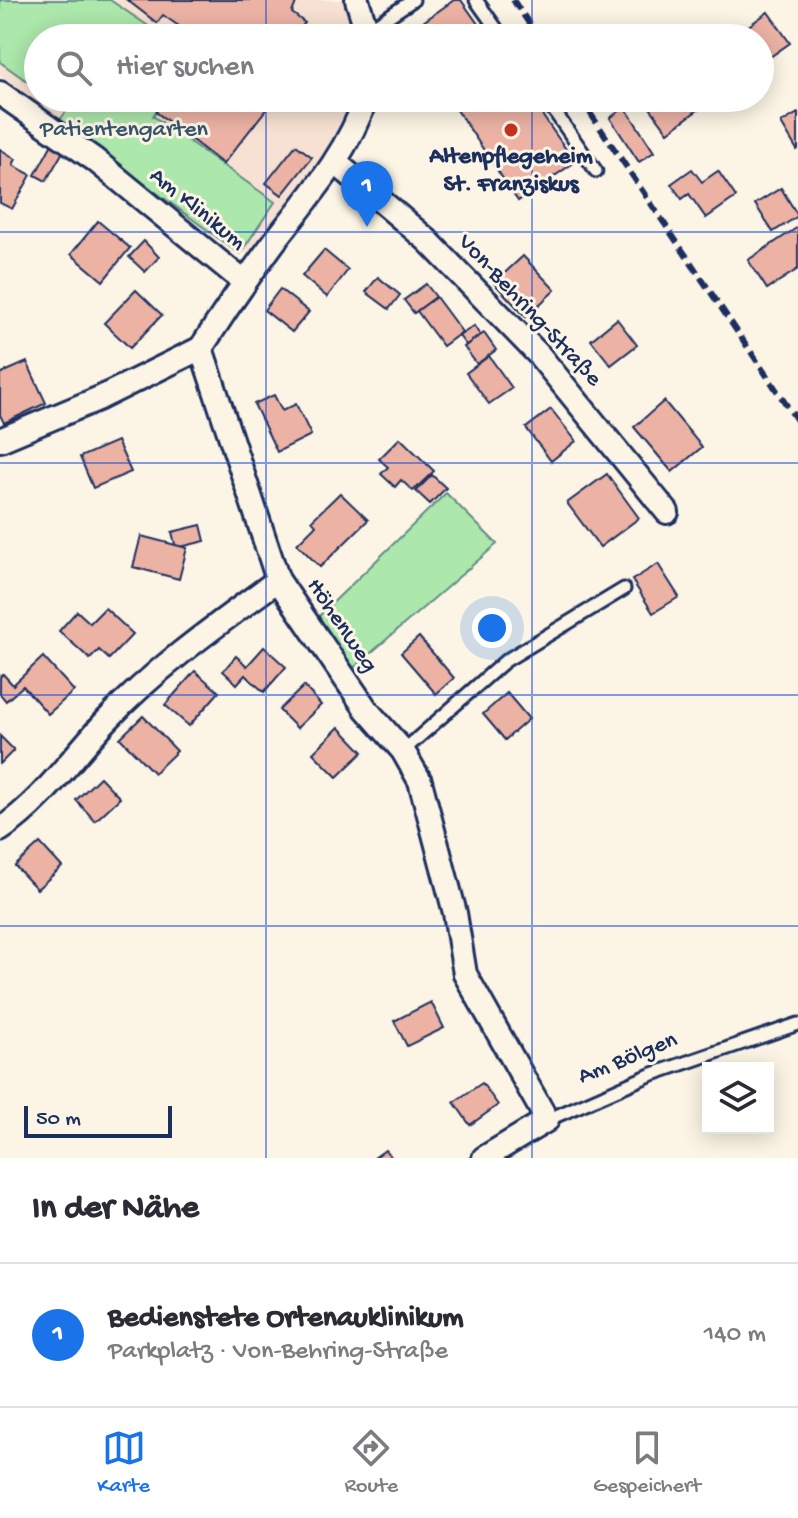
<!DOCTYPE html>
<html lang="de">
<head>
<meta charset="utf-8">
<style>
  :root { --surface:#fff; --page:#f7f7f7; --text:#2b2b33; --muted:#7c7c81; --line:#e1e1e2; --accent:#1a73e8 }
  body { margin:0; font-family:"Gochi Hand",sans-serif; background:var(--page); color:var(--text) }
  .controls { position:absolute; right:24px; bottom:24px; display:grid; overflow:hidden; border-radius:0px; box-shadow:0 4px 20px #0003 }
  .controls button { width:72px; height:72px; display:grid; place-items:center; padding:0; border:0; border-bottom:2px solid var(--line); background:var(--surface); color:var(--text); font:40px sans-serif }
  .scale { position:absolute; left:24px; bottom:20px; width:148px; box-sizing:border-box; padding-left:8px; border:4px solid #1b2f5e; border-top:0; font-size:22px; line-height:28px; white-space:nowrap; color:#1b2f5e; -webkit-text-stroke:6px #fcf5e5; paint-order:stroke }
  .you { position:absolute; left:492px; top:628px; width:28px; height:28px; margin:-20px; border:6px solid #fff; border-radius:50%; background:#1a73e8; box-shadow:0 0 0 12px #1a73e833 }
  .badge { display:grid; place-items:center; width:52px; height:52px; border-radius:50%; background:var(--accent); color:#fff; font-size:26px; font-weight:700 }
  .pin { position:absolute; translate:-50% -66px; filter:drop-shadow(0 2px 4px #0008) }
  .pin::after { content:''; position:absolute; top:42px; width:28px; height:24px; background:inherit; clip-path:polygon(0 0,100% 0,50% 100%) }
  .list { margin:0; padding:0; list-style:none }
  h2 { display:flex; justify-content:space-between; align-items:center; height:104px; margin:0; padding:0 32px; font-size:34px }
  h2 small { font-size:26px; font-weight:400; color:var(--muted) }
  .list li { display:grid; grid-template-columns:52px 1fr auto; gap:24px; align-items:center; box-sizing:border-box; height:144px; padding:0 32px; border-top:2px solid var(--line) }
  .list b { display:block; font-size:30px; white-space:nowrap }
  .list p { margin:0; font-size:26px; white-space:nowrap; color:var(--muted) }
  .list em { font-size:26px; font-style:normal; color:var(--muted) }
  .icon { flex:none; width:44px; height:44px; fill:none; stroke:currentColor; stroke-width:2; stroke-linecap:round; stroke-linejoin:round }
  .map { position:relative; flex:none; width:798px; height:1158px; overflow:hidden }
  .search { position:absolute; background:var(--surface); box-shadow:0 4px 20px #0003; left:24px; right:24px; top:24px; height:88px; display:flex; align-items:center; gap:20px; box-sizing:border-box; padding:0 28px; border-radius:44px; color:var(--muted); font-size:30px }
  .sheet { height:248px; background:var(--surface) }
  nav { display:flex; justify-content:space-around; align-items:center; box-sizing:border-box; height:112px; border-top:2px solid var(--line); background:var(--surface); font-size:22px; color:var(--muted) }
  nav a { display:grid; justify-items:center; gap:4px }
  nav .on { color:var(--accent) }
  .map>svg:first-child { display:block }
  .built { fill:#f7e1d2 }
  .green { fill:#ace7ac; stroke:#648b85; stroke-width:2 }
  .building { fill:#ecb3a5; stroke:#1b2f5e; stroke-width:2 }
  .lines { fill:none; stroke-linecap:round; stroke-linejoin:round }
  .service-casing { stroke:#1b2f5e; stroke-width:17 }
  .minor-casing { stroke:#1b2f5e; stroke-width:28 }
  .service { stroke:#fcf5e5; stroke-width:11 }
  .minor { stroke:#fcf5e5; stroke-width:22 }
  .rail { stroke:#1b2f5e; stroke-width:6; stroke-dasharray:12 6; stroke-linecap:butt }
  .grid { fill:none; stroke:#1d4ed8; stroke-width:2; stroke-opacity:0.55 }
  .poi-dot { fill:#c8321e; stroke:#fcf5e5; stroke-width:3 }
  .labels { text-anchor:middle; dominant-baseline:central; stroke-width:6; stroke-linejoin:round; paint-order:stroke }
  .park-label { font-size:24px; fill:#38546e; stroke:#fcf5e5 }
  .poi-label { font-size:24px; font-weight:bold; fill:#1b2f5e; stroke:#fcf5e5 }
  .street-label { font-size:24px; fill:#1b2f5e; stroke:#fcf5e5 }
</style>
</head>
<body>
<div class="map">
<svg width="798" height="1158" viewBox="0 0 798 1158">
  <rect width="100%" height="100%" fill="#fcf5e5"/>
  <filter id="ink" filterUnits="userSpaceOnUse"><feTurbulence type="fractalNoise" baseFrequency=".0125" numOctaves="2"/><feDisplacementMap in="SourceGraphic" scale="16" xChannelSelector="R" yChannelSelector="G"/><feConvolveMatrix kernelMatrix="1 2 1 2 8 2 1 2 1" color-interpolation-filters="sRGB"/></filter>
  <g filter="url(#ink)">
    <polygon class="built" points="0,0 346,0 355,38 38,38 38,98 354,98 353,101 334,145 250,252 236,254 0,76"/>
    <g class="green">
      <polygon points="0,0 110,0 166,38 38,38 38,89 0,62"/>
      <polygon points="52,98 166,98 153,116 275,202 240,254 59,121 68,109"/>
      <polygon points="446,493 497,544 350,671 317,618"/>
    </g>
    <g class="building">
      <polygon points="127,0 297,0 292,13 305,23 292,38 196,38 163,15 157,23"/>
      <polygon points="454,0 461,0 488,38 408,38 406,34"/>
      <polygon points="768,12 790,43 760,64 760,38 732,38"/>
      <polygon points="167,98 256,98 268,107 223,164 156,112"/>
      <polygon points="449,98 530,98 575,162 518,201"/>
      <polygon points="649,98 714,98 668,132 645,101"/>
      <polygon points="625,107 654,152 639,162 610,118"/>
      <polygon points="798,113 798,149 797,150 781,123"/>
      <polygon points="53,142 64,150 46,181 35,175"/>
      <polygon points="296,145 312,157 282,195 266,183"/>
      <polygon points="0,149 16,159 13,165 31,175 12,209 0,203"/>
      <polygon points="692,169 702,182 718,171 736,197 706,218 689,194 682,199 671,184"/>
      <polygon points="781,188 798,216 773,232 755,204"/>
      <polygon points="98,221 130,248 103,281 71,254"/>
      <polygon points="798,227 798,269 767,289 748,260"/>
      <polygon points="144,241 159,257 145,272 129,257"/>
      <polygon points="324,250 348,270 327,297 302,276"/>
      <polygon points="523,256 555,290 526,317 494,283"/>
      <polygon points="378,277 400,295 389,309 366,292"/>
      <polygon points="426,284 436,297 414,313 404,300"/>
      <polygon points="280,289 309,312 292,332 264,310"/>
      <polygon points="136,290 162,315 130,348 104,323"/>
      <polygon points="436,297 462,332 443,346 417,311"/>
      <polygon points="617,319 637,345 611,365 591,340"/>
      <polygon points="474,326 480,335 466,345 459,336"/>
      <polygon points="484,333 496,350 477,364 464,347"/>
      <polygon points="489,356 512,388 489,404 466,373"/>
      <polygon points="27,362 46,403 4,423 0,415 0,374"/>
      <polygon points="274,395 282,411 296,404 311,435 277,452 254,404"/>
      <polygon points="664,401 702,447 672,472 634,427"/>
      <polygon points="551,409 576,441 551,461 526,428"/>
      <polygon points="400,438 434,471 413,491 401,480 395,487 381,474 388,467 379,459"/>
      <polygon points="117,441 131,472 93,488 80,457"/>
      <polygon points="607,474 639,518 600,547 567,503"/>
      <polygon points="432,475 446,488 430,504 416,491"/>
      <polygon points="340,493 368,520 320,567 297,544 316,525 312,520"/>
      <polygon points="201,525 205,541 176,548 172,532"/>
      <polygon points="141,536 187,548 179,579 133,567"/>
      <polygon points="658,564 679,597 653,613 632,580"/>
      <polygon points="105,608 133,634 109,659 99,650 90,659 59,631 77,611 90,623"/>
      <polygon points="419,637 454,678 436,694 401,653"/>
      <polygon points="264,647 286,667 264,692 245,675 237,684 223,671 236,656 247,666"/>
      <polygon points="43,657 74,691 48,714 23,686 6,701 0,694 0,677 3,674 13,685"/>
      <polygon points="195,671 219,692 189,726 165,705"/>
      <polygon points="304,686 321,705 297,728 279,710"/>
      <polygon points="507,693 529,719 505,740 483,714"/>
      <polygon points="143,716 177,751 154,773 120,738"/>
      <polygon points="339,727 363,752 337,777 313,753"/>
      <polygon points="0,736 14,750 0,764"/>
      <polygon points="100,777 120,798 95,821 76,800"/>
      <polygon points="40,843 62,867 37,889 15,866"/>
      <polygon points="431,1002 444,1028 407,1046 394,1021"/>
      <polygon points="482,1083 498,1105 470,1125 454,1102"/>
      <polygon points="385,1150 392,1158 374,1158"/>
    </g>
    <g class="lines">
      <g class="service-casing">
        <g id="service">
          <polyline points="476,0 503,38"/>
          <polyline points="368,30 413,0"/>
          <polyline points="545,98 596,171"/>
          <polyline points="403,751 505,661 624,589"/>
          <polyline points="547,1120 650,1075 798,1024"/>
        </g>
      </g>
      <g class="minor-casing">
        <g id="minor">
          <polyline points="357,0 369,38"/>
          <polyline points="0,93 95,160 244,282"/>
          <polyline points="335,162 427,240 539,355 667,512"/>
          <polyline points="201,348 278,580 366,709 403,751 420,781 455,913 465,974 547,1120 484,1158"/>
          <path d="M201,348C224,312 248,277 274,242C309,197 348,153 366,98"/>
          <polyline points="0,440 100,398 201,348"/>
          <path d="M0,830C44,800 71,758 107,720C158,666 218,624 278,580"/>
        </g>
      </g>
      <use href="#service" class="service"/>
      <use href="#minor" class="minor"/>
      <g class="rail">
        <polyline points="513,0 539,38"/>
        <polyline points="580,98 798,422"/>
      </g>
    </g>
  </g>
  <path class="grid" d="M266,0V38M532,0V38M266,98V1158M532,98V1158M0,232H798M0,463H798M0,695H798M0,926H798"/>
  <circle class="poi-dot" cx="511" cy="130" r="8"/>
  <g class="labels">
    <g class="park-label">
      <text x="124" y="130">Patientengarten</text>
    </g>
    <g class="poi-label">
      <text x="511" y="157">Altenpflegeheim<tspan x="511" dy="28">St. Franziskus</tspan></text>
    </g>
    <g class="street-label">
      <text transform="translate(197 210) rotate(39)">Am Klinikum</text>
      <text transform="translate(529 311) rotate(47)">Von-Behring-Straße</text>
      <text transform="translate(341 626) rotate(56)">Höhenweg</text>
      <text transform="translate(628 1059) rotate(-22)">Am Bölgen</text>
    </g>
  </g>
</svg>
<div class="controls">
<button><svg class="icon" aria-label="layers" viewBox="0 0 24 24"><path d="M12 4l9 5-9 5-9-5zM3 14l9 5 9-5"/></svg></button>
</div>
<div class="scale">50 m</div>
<div class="you"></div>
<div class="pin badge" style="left:367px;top:227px">1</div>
<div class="search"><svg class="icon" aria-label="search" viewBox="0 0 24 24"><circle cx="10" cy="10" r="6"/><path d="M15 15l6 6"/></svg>Hier suchen</div>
</div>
<section class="sheet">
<h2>In der Nähe<small></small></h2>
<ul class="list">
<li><span class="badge">1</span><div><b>Bedienstete Ortenauklinikum</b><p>Parkplatz · Von-Behring-Straße</p></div><em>140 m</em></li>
</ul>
</section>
<nav>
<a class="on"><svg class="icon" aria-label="map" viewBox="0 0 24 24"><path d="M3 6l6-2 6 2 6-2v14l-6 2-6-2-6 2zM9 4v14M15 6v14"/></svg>Karte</a>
<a><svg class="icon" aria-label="directions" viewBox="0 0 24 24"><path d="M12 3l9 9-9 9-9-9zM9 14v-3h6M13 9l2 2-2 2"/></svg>Route</a>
<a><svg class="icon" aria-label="saved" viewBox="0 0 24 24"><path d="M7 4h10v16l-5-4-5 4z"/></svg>Gespeichert</a>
</nav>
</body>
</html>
